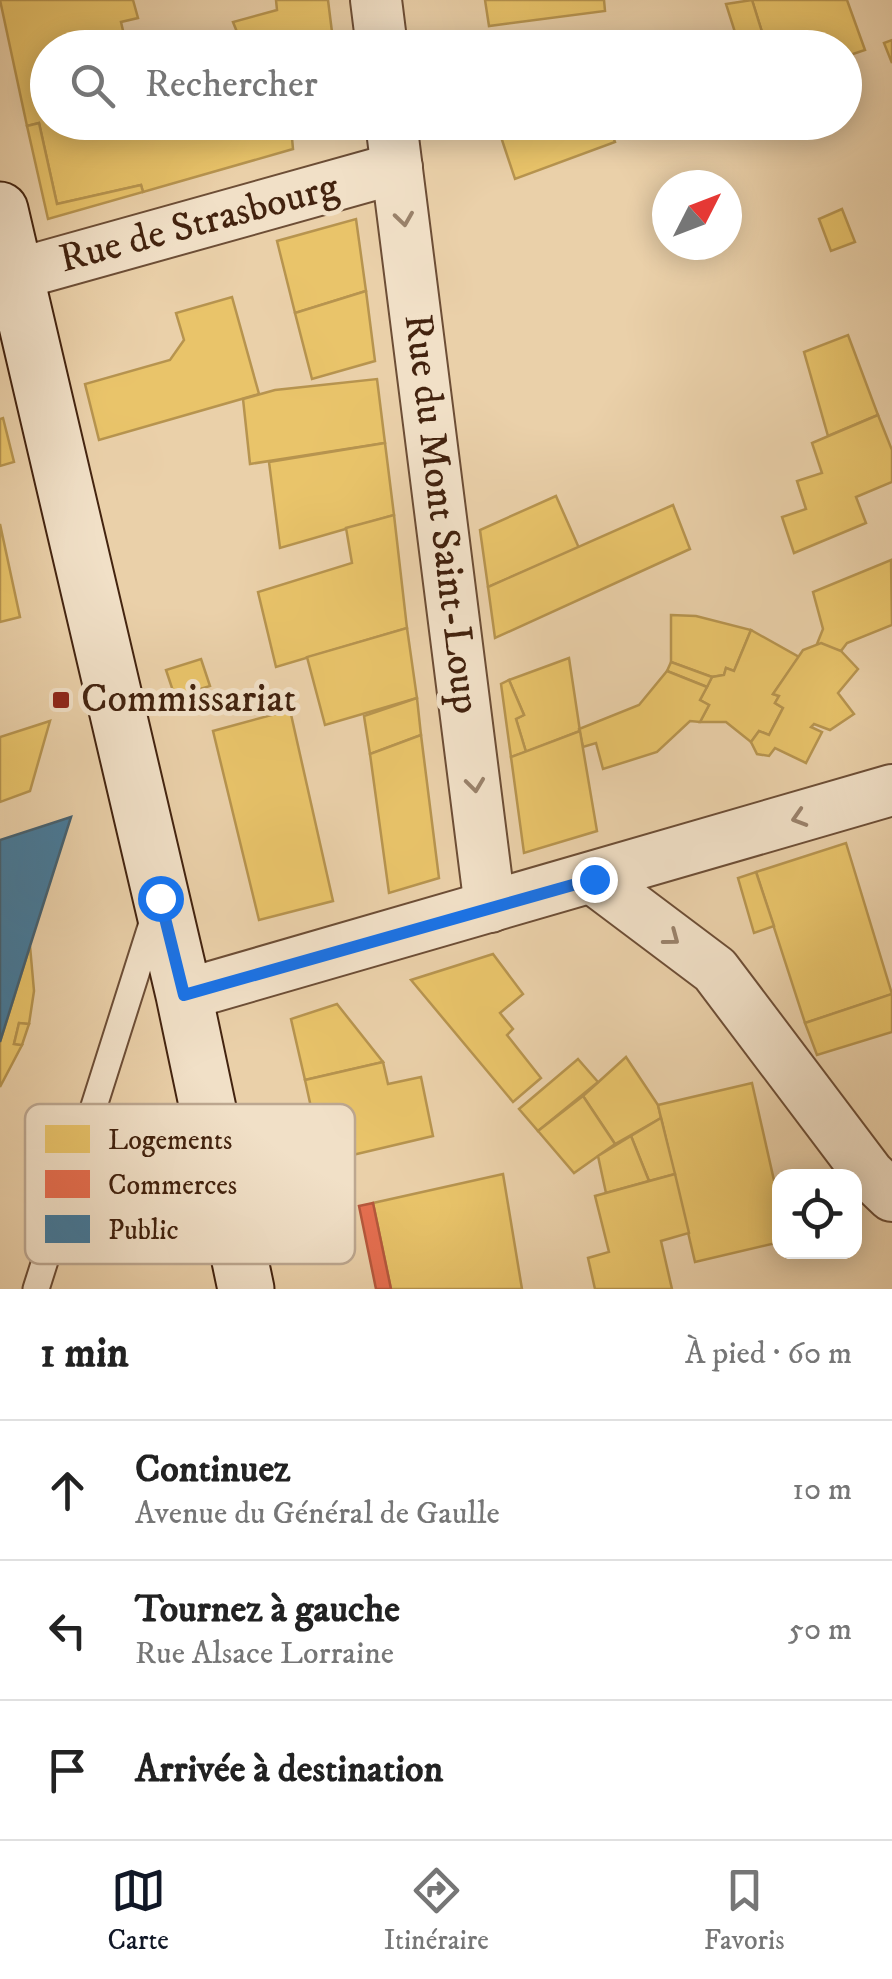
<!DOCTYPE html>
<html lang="fr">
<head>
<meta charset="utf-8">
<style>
  :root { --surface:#fff; --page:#f2f2f2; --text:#222; --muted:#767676; --line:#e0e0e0; --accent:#111827 }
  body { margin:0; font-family:"IM FELL DW Pica",serif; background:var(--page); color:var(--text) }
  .controls { position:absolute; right:30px; bottom:30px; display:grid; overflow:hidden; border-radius:20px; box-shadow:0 5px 25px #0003 }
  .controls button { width:90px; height:90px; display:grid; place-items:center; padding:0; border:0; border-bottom:2px solid var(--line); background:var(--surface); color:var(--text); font:50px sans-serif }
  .compass { position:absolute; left:652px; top:170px; width:90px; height:90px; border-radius:50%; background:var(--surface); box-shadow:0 5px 25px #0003; rotate:48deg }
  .stop { position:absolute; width:30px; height:30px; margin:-22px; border:8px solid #1a73e8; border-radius:50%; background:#fff }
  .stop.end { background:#1a73e8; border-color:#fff; box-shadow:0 2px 10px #0008 }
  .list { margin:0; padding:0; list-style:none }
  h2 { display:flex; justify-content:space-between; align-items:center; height:130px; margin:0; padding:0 40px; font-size:42px }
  h2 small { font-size:32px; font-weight:400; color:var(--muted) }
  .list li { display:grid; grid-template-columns:65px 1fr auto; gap:30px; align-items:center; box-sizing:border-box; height:140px; padding:0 40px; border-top:2px solid var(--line) }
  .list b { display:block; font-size:38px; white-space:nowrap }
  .list p { margin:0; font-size:32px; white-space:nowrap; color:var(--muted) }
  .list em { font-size:32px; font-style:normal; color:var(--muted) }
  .icon { flex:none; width:55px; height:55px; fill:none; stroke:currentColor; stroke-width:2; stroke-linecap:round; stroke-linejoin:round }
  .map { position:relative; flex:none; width:892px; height:1289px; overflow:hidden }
  .search { position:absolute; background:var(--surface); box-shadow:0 5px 25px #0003; left:30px; right:30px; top:30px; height:110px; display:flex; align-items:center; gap:25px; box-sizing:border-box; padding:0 35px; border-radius:55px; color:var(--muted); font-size:38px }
  .sheet { height:550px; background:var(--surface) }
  nav { display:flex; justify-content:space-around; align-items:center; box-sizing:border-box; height:140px; border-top:2px solid var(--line); background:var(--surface); font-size:28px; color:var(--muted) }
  nav a { display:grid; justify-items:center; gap:5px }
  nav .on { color:var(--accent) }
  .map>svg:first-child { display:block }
  .homes { fill:#e9c46a; stroke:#b7944f; stroke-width:2.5 }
  .shops { fill:#e76f51; stroke:#b6583d; stroke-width:2.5 }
  .public { fill:#457b9d; stroke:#446172; stroke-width:2.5 }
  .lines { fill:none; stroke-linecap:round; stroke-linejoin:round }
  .service-casing { stroke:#6d4e36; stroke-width:29 }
  .minor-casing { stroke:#6d4e36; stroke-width:54 }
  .secondary-casing { stroke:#43230f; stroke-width:59 }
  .service { stroke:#f1e0c7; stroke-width:25 }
  .minor { stroke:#f1e0c7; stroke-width:50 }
  .secondary { stroke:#f1e0c7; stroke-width:55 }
  .oneway { stroke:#9a826b }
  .route { stroke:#1a73e8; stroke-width:12 }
  .poi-dot { fill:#8f2418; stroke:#f1e0c7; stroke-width:4 }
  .labels { text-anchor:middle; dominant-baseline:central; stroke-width:10; stroke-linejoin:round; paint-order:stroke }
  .street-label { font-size:40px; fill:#43230f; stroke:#f1e0c7 }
  .poi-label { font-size:40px; fill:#43230f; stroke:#f1e0c7; text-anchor:start }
  .key { fill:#f1e0c7; stroke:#bda790; stroke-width:2.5 }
  .key-label { font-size:28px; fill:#43230f }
</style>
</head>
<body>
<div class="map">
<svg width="892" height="1289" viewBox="0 0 892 1289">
  <rect width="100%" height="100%" fill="#ead0a9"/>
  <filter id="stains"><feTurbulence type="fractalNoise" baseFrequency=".002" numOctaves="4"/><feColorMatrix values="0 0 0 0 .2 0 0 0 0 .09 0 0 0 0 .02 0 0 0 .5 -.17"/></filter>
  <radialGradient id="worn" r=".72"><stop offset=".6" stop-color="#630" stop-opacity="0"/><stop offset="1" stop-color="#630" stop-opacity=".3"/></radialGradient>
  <g class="homes">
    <polygon points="0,0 133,0 138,18 121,22 127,48 48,48 48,122 343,122 344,130 292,138 293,149 143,192 141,185 57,204 39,123 27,126"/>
    <polygon points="276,0 328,0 334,48 139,48 185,37 188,44 237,32 233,22 277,10"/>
    <polygon points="485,0 604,0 605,11 489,26"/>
    <polygon points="752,0 847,0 865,50 844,57 844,48 767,48"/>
    <polygon points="752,0 767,48 740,48 726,4"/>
    <polygon points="892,40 892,63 884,43"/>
    <polygon points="496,122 608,122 615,142 515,179"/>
    <polygon points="39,123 57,204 141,185 143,192 48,219 27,126"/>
    <polygon points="842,209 855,242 831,251 819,219"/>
    <polygon points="356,219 366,291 295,313 277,241"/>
    <polygon points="366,291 375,361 312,379 295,313"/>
    <polygon points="232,297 259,394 99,440 85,384 170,360 184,340 176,313"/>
    <polygon points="848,335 878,415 828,436 804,352"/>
    <polygon points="377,379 385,443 250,464 243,399 275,390"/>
    <polygon points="878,415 892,450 892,482 856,497 866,523 794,553 782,517 806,509 797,481 822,473 812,443"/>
    <polygon points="3,418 14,462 0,466 0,419"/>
    <polygon points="385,443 394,515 280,548 269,462"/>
    <polygon points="556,496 579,548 488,587 480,530"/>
    <polygon points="673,505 690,549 495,638 488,587"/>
    <polygon points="394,515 407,628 276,667 258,592 352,563 346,528"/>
    <polygon points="0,524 20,617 0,622"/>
    <polygon points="891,560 892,625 847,643 841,651 817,644 823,629 813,592"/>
    <polygon points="671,615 696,616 751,630 734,671 726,668 724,675 712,677 671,662"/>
    <polygon points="407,628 417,698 325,725 307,657"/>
    <polygon points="751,630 799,657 773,694 779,696 775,703 783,708 769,735 759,731 751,742 726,722 700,722 709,705 700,700 712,677 724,675 726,668 734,671"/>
    <polygon points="821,643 841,651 858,669 838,693 854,714 830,730 814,724 811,727 822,732 806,763 775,748 769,756 757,754 751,742 759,731 769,735 783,708 775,703 779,696 773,694 803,650"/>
    <polygon points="569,658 580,731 526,752 516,719 524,715 509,680"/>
    <polygon points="201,659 210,686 175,697 166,670"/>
    <polygon points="671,662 712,677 707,687 667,671"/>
    <polygon points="667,671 707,687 700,700 709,705 700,722 690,721 657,752 603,769 596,743 583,747 579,729 639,705"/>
    <polygon points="509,680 524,715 516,719 526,752 511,757 501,684"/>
    <polygon points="201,689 205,700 187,705 184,694"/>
    <polygon points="417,698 421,735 370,754 364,716"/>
    <polygon points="290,710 333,901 259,920 213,731"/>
    <polygon points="50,721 30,791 0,802 0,737"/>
    <polygon points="580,731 597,831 524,853 511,757"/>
    <polygon points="421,735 439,878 389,893 370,754"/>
    <polygon points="846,843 892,994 805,1023 756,872"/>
    <polygon points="756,872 774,926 754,933 738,878"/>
    <polygon points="30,946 34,991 29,1024 19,1023 14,1044 22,1045 0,1087 0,1042"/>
    <polygon points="493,954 523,994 500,1013 513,1029 507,1035 541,1078 513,1102 411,980"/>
    <polygon points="892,994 892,1032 817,1055 805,1023"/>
    <polygon points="337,1004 383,1062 305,1080 291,1019"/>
    <polygon points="19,1023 29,1024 22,1045 14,1044"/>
    <polygon points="626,1057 658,1105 661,1118 615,1144 583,1096"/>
    <polygon points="578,1059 598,1082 538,1131 519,1109"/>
    <polygon points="383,1062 388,1084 421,1077 433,1136 323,1162 305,1080"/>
    <polygon points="752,1083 780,1207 780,1242 695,1262 658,1105"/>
    <polygon points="583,1096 615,1144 574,1173 538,1131"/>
    <polygon points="661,1118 675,1174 649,1181 631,1136"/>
    <polygon points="631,1136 649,1181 606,1193 598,1156"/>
    <polygon points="503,1174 522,1289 391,1289 373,1203"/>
    <polygon points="675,1174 689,1233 661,1241 672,1289 595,1289 588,1258 609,1252 595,1196"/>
  </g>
  <polygon class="shops" points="373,1203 391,1289 376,1289 359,1206"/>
  <polygon class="public" points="71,817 30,946 0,1042 0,840"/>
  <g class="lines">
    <g class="service-casing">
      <polyline id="service" points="36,1289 154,917"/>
    </g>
    <g class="minor-casing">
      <g id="minor">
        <polyline points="376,0 382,48"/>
        <polyline points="391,122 490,907"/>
        <polyline points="0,279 397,168"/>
        <polyline points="594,879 715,970 869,1174 892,1196"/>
        <polyline points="184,995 892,790"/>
      </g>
    </g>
    <g class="secondary-casing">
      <polyline id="secondary" points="0,210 184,995 246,1289"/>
    </g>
    <use href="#service" class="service"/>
    <use href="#minor" class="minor"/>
    <use href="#secondary" class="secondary"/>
  </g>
  <defs><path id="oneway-chevron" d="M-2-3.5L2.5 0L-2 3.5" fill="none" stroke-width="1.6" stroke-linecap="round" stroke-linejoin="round" transform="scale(2.5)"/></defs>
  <g class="oneway">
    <use href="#oneway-chevron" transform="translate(404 219) rotate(82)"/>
    <use href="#oneway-chevron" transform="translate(475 785) rotate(83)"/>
    <use href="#oneway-chevron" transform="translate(799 818) rotate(163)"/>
    <use href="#oneway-chevron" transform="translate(672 938) rotate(37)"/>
  </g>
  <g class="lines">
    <polyline class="route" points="160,898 184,995 594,879"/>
  </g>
  <rect class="poi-dot" x="51" y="690" width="20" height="20" rx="5"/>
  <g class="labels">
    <g class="street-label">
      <text transform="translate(199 224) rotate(-15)">Rue de Strasbourg</text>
      <text transform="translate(441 514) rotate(83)">Rue du Mont Saint-Loup</text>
    </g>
    <g class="poi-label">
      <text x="81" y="700">Commissariat</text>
    </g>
  </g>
  <rect x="25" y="1104" width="330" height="160" rx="15" class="key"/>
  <rect x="45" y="1125" width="45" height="28" fill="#e9c46a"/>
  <rect x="45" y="1170" width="45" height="28" fill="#e76f51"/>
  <rect x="45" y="1215" width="45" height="28" fill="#457b9d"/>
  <g class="key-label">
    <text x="108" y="1149">Logements</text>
    <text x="108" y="1194">Commerces</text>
    <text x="108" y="1239">Public</text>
  </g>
  <rect width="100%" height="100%" filter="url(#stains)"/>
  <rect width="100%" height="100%" fill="url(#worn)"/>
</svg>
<div class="controls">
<button><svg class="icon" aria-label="locate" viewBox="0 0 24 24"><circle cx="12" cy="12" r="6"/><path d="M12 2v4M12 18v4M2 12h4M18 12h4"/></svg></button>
</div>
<svg class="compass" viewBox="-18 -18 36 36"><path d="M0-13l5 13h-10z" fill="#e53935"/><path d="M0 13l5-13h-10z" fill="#767676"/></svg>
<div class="stop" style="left:160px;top:898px"></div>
<div class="stop end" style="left:594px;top:879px"></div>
<div class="search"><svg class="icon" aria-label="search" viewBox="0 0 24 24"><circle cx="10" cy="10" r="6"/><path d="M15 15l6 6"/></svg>Rechercher</div>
</div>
<section class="sheet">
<h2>1 min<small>À pied · 60 m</small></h2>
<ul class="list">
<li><svg class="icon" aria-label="ahead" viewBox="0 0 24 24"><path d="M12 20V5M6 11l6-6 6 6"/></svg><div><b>Continuez</b><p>Avenue du Général de Gaulle</p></div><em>10 m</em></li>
<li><svg class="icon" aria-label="left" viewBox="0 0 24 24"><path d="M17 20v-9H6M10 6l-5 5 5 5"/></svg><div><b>Tournez à gauche</b><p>Rue Alsace Lorraine</p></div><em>50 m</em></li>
<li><svg class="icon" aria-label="arrive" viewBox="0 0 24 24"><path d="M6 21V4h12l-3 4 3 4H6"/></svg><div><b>Arrivée à destination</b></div></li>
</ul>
</section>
<nav>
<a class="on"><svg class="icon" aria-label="map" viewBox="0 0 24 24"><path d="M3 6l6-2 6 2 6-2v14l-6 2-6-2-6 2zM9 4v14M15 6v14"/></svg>Carte</a>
<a><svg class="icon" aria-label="directions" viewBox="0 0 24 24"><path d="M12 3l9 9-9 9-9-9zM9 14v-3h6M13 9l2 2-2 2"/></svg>Itinéraire</a>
<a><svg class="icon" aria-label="saved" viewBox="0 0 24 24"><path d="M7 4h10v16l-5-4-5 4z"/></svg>Favoris</a>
</nav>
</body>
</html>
